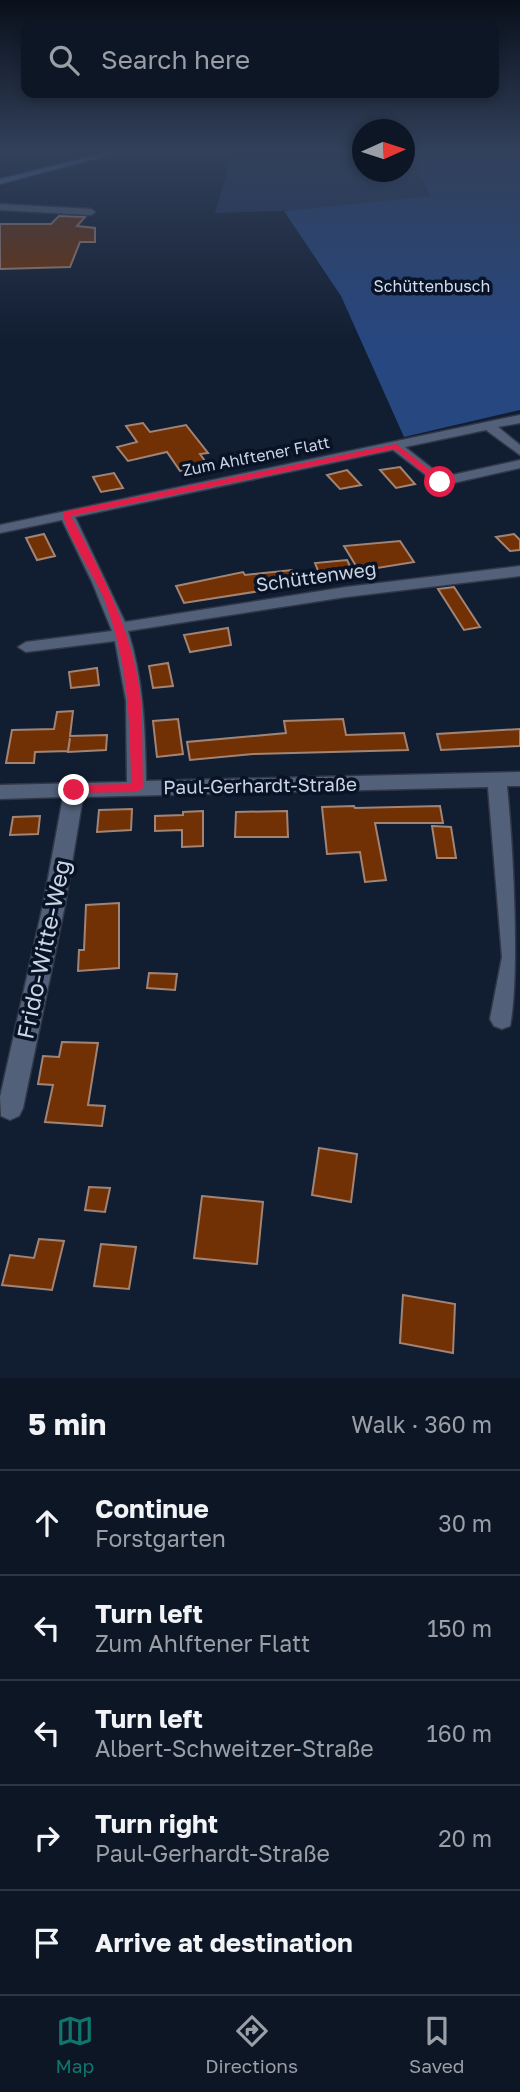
<!DOCTYPE html>
<html lang="en">
<head>
<meta charset="utf-8">
<style>
  :root { --surface:#0d1625; --page:#1b2332; --text:#f1f3f6; --muted:#9a9fa7; --line:#2d3542; --accent:#0f766e }
  body { margin:0; font-family:"Golos Text",sans-serif; background:var(--page); color:var(--text) }
  .compass { position:absolute; left:352px; top:119px; width:63px; height:63px; border-radius:50%; background:var(--surface); box-shadow:0 4px 10px #0003; rotate:87deg }
  .stop { position:absolute; width:21px; height:21px; margin:-16px; border:5px solid #e11d48; border-radius:50%; background:#fff }
  .stop.end { background:#e11d48; border-color:#fff; box-shadow:0 2px 7px #0008 }
  .list { margin:0; padding:0; list-style:none }
  h2 { display:flex; justify-content:space-between; align-items:center; height:91px; margin:0; padding:0 28px; font-size:30px }
  h2 small { font-size:23px; font-weight:400; color:var(--muted) }
  .list li { display:grid; grid-template-columns:46px 1fr auto; gap:21px; align-items:center; box-sizing:border-box; height:105px; padding:0 28px; border-top:2px solid var(--line) }
  .list b { display:block; font-size:26px; white-space:nowrap }
  .list p { margin:0; font-size:23px; white-space:nowrap; color:var(--muted) }
  .list em { font-size:23px; font-style:normal; color:var(--muted) }
  .icon { flex:none; width:38px; height:38px; fill:none; stroke:currentColor; stroke-width:2; stroke-linecap:round; stroke-linejoin:round }
  .map { position:relative; flex:none; width:520px; height:1378px; overflow:hidden }
  .search { position:absolute; background:var(--surface); box-shadow:0 4px 10px #0003; left:21px; right:21px; top:21px; height:77px; display:flex; align-items:center; gap:18px; box-sizing:border-box; padding:0 24px; border-radius:14px; color:var(--muted); font-size:26px }
  .sheet { height:616px; background:var(--surface) }
  nav { display:flex; justify-content:space-around; align-items:center; box-sizing:border-box; height:98px; border-top:2px solid var(--line); background:var(--surface); font-size:19px; color:var(--muted) }
  nav a { display:grid; justify-items:center; gap:4px }
  nav .on { color:var(--accent) }
  .map>svg:first-child { display:block }
  .green { fill:#20355b }
  .forest { fill:#274780 }
  .building { fill:#713105; stroke:#a28475; stroke-width:2 }
  .lines { fill:none; stroke-linecap:round; stroke-linejoin:round }
  .minor-casing { stroke:#313748; stroke-width:3 }
  .major-casing { stroke:#313748; stroke-width:3 }
  .minor { fill:#526179; fill-rule:evenodd }
  .major { fill:#6285c1; fill-rule:evenodd }
  .route { fill:#e11d48 }
  .labels { text-anchor:middle; dominant-baseline:central; stroke-width:7; stroke-linejoin:round; paint-order:stroke }
  .far-park-label { font-size:16px; fill:#d4def0; stroke:#081327 }
  .far-street-label { font-size:16px; fill:#cbd4e2; stroke:#081327 }
  .street-label { font-size:19px; fill:#cbd4e2; stroke:#081327 }
  .near-street-label { font-size:23px; fill:#cbd4e2; stroke:#081327 }
</style>
</head>
<body>
<div class="map">
<svg width="520" height="1378" viewBox="0 0 520 1378">
  <rect width="100%" height="100%" fill="#111d31"/>
  <polygon class="green" points="233,150 362,150 363,172 405,172 405,150 408,150 432,196 309,210 215,213"/>
  <polygon class="forest" points="408,150 520,150 520,410 404,437 341,296 284,211 431,196"/>
  <g class="building">
    <polygon points="59,216 85,217 77,226 95,228 95,242 80,242 70,267 0,269 0,224 51,224"/>
    <polygon points="143,423 150,432 186,425 208,453 200,454 208,465 180,471 167,452 128,461 117,447 137,442 126,426"/>
    <polygon points="400,467 415,484 396,488 380,470"/>
    <polygon points="347,470 361,485 340,489 327,475"/>
    <polygon points="114,473 123,488 101,492 93,477"/>
    <polygon points="44,534 55,556 37,560 26,538"/>
    <polygon points="514,534 520,540 520,550 510,551 496,537"/>
    <polygon points="400,541 414,562 359,571 344,546"/>
    <polygon points="347,560 354,574 321,578 315,563"/>
    <polygon points="292,570 298,585 184,603 176,586 243,572 245,575"/>
    <polygon points="454,587 480,627 464,630 438,589"/>
    <polygon points="228,628 231,645 190,652 184,635"/>
    <polygon points="168,663 173,686 153,688 149,666"/>
    <polygon points="97,668 99,685 71,688 69,672"/>
    <polygon points="73,711 70,736 107,735 106,750 68,752 70,738 68,751 35,752 34,763 6,763 12,730 54,729 57,712"/>
    <polygon points="178,719 183,754 157,757 153,721"/>
    <polygon points="343,719 346,735 404,733 408,750 253,754 190,760 187,742 286,733 284,721"/>
    <polygon points="520,729 520,746 441,750 437,734"/>
    <polygon points="354,806 355,808 440,806 443,823 375,823 386,880 365,882 360,852 327,854 322,807"/>
    <polygon points="132,809 131,830 97,832 99,810"/>
    <polygon points="203,811 203,846 182,847 182,830 155,831 155,816 183,815 183,812"/>
    <polygon points="287,811 288,837 235,837 236,812"/>
    <polygon points="40,816 38,834 10,835 13,817"/>
    <polygon points="432,826 451,827 456,858 437,858"/>
    <polygon points="119,903 119,968 78,971 79,950 84,950 86,905"/>
    <polygon points="149,973 177,974 175,990 147,988"/>
    <polygon points="62,1042 98,1043 88,1105 105,1106 102,1126 45,1122 53,1085 38,1084 43,1056 59,1057"/>
    <polygon points="319,1148 357,1154 351,1202 312,1195"/>
    <polygon points="89,1187 110,1188 105,1212 85,1210"/>
    <polygon points="202,1196 263,1202 257,1264 194,1258"/>
    <polygon points="39,1239 64,1241 52,1290 2,1285 10,1255 34,1258"/>
    <polygon points="101,1244 136,1247 129,1289 94,1286"/>
    <polygon points="403,1295 455,1304 453,1353 400,1343"/>
  </g>
  <g class="lines">
    <g class="minor-casing">
      <g id="minor">
        <polygon points="0,204 91,209 95,212 91,215 0,210"/>
        <path d="M520,415V423L498,427L520,445V455L486,430L405,447L443,477L520,460V468L440,486L393,450L75,517L125,622L346,587L520,566V576L346,597L128,631C144,681 145,730 146,781L520,772V786H507C513,845 520,975 510,1026L502,1029L494,1026L490,1019L502,957L488,787L83,797L65,905L23,1108L19,1116L10,1120L1,1116L0,1097L43,905L63,797L0,799V785L127,782L126,701L115,641L26,652L18,647L26,642L112,631L92,582L62,520L0,533V525Z"/>
      </g>
    </g>
    <g class="major-casing">
      <polygon id="major" points="116,150 130,150 0,184 0,179"/>
    </g>
    <use href="#minor" class="minor"/>
    <use href="#major" class="major"/>
  </g>
  <linearGradient id="sky" x2="0" y2="1"><stop stop-color="#09101b"/><stop offset="0.44" stop-color="#32405a"/><stop offset="1" stop-color="#32405a" stop-opacity="0"/></linearGradient>
  <rect width="520" height="343" fill="url(#sky)"/>
  <path class="route" d="M396,444L443,480V484H437L395,449L71,516C102,574 135,635 141,702C143,730 142,759 143,788L137,792L69,793V787L74,785L131,784C130,717 128,662 104,599C96,578 63,530 63,512Z"/>
  <g class="labels">
    <g class="far-park-label">
      <text x="432" y="286">Schüttenbusch</text>
    </g>
    <g class="far-street-label">
      <text transform="translate(256 456) rotate(-11)">Zum Ahlftener Flatt</text>
    </g>
    <g class="street-label">
      <text transform="translate(316 576) rotate(-8)">Schüttenweg</text>
      <text transform="translate(260 785) rotate(-1)">Paul-Gerhardt-Straße</text>
    </g>
    <g class="near-street-label">
      <text transform="translate(43 949) rotate(-78)">Frido-Witte-Weg</text>
    </g>
  </g>
</svg>
<svg class="compass" viewBox="-18 -18 36 36"><path d="M0-13l5 13h-10z" fill="#e53935"/><path d="M0 13l5-13h-10z" fill="#9a9fa7"/></svg>
<div class="stop" style="left:440px;top:482px"></div>
<div class="stop end" style="left:74px;top:790px"></div>
<div class="search"><svg class="icon" aria-label="search" viewBox="0 0 24 24"><circle cx="10" cy="10" r="6"/><path d="M15 15l6 6"/></svg>Search here</div>
</div>
<section class="sheet">
<h2>5 min<small>Walk · 360 m</small></h2>
<ul class="list">
<li><svg class="icon" aria-label="ahead" viewBox="0 0 24 24"><path d="M12 20V5M6 11l6-6 6 6"/></svg><div><b>Continue</b><p>Forstgarten</p></div><em>30 m</em></li>
<li><svg class="icon" aria-label="left" viewBox="0 0 24 24"><path d="M17 20v-9H6M10 6l-5 5 5 5"/></svg><div><b>Turn left</b><p>Zum Ahlftener Flatt</p></div><em>150 m</em></li>
<li><svg class="icon" aria-label="left" viewBox="0 0 24 24"><path d="M17 20v-9H6M10 6l-5 5 5 5"/></svg><div><b>Turn left</b><p>Albert-Schweitzer-Straße</p></div><em>160 m</em></li>
<li><svg class="icon" aria-label="right" viewBox="0 0 24 24"><path d="M7 20v-9h11M14 6l5 5-5 5"/></svg><div><b>Turn right</b><p>Paul-Gerhardt-Straße</p></div><em>20 m</em></li>
<li><svg class="icon" aria-label="arrive" viewBox="0 0 24 24"><path d="M6 21V4h12l-3 4 3 4H6"/></svg><div><b>Arrive at destination</b></div></li>
</ul>
</section>
<nav>
<a class="on"><svg class="icon" aria-label="map" viewBox="0 0 24 24"><path d="M3 6l6-2 6 2 6-2v14l-6 2-6-2-6 2zM9 4v14M15 6v14"/></svg>Map</a>
<a><svg class="icon" aria-label="directions" viewBox="0 0 24 24"><path d="M12 3l9 9-9 9-9-9zM9 14v-3h6M13 9l2 2-2 2"/></svg>Directions</a>
<a><svg class="icon" aria-label="saved" viewBox="0 0 24 24"><path d="M7 4h10v16l-5-4-5 4z"/></svg>Saved</a>
</nav>
</body>
</html>
